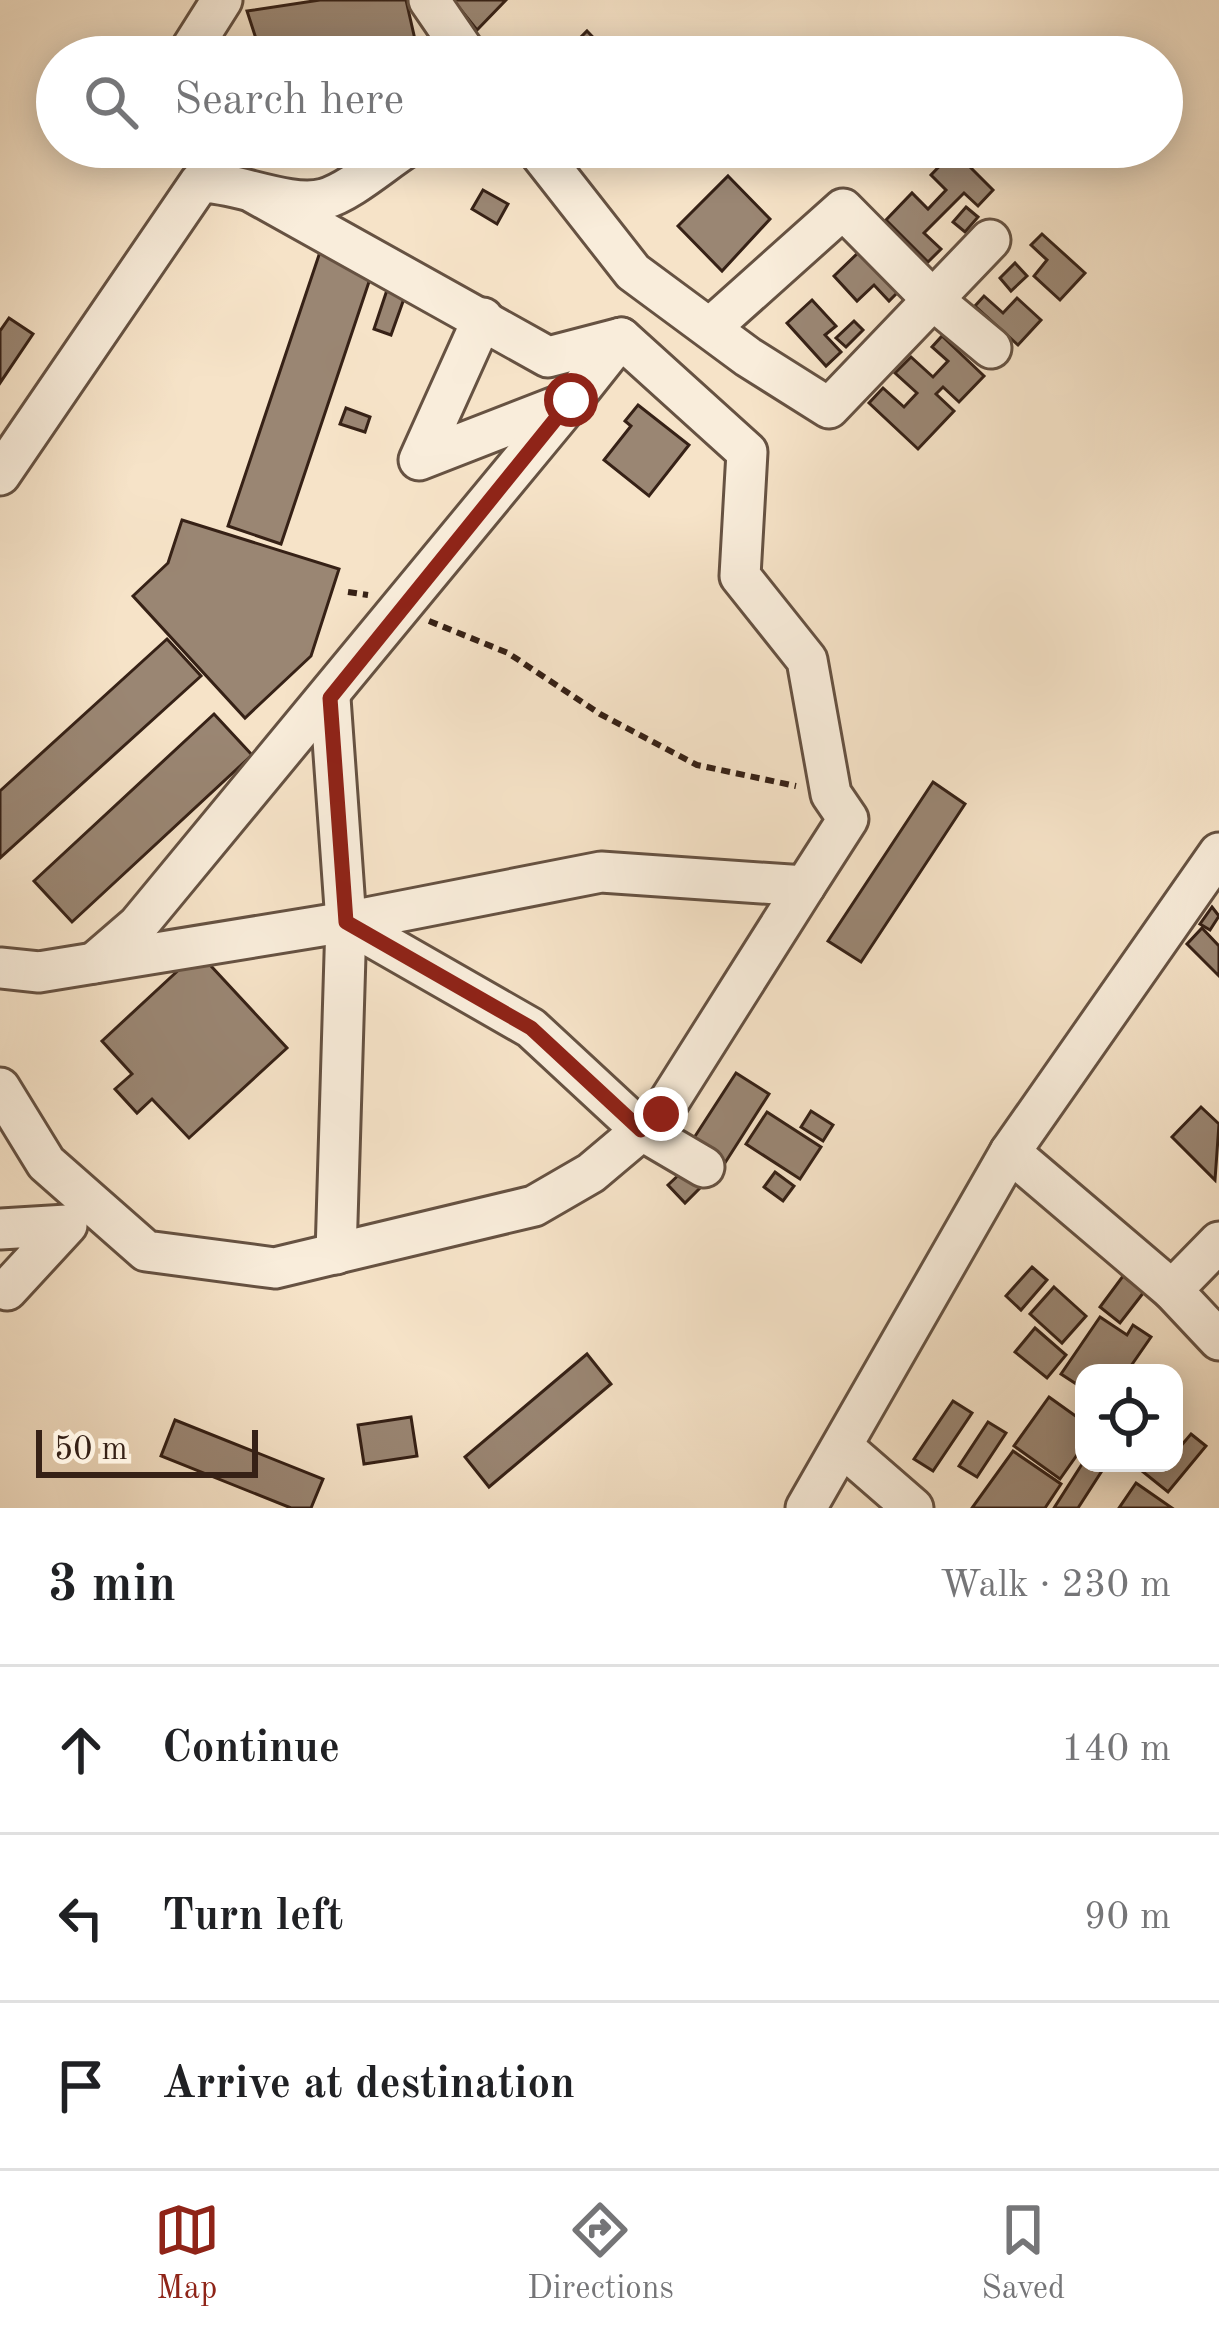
<!DOCTYPE html>
<html lang="en">
<head>
<meta charset="utf-8">
<style>
  :root { --surface:#fff; --page:#f6f6f6; --text:#202124; --muted:#757577; --line:#e0e0e0; --accent:#8f2418 }
  body { margin:0; font-family:"Old Standard TT",serif; background:var(--page); color:var(--text) }
  .controls { position:absolute; right:36px; bottom:36px; display:grid; overflow:hidden; border-radius:24px; box-shadow:0 6px 30px #0003 }
  .controls button { width:108px; height:108px; display:grid; place-items:center; padding:0; border:0; border-bottom:3px solid var(--line); background:var(--surface); color:var(--text); font:60px sans-serif }
  .scale { position:absolute; left:36px; bottom:30px; width:222px; box-sizing:border-box; padding-left:12px; border:6px solid #362116; border-top:0; font-size:33px; line-height:42px; white-space:nowrap; color:#362116; -webkit-text-stroke:9px #f9eddb; paint-order:stroke }
  .stop { position:absolute; width:36px; height:36px; margin:-27px; border:9px solid #8f2418; border-radius:50%; background:#fff }
  .stop.end { background:#8f2418; border-color:#fff; box-shadow:0 3px 12px #0008 }
  .list { margin:0; padding:0; list-style:none }
  h2 { display:flex; justify-content:space-between; align-items:center; height:156px; margin:0; padding:0 48px; font-size:51px }
  h2 small { font-size:39px; font-weight:400; color:var(--muted) }
  .list li { display:grid; grid-template-columns:78px 1fr auto; gap:36px; align-items:center; box-sizing:border-box; height:168px; padding:0 48px; border-top:3px solid var(--line) }
  .list b { display:block; font-size:45px; white-space:nowrap }
  .list em { font-size:39px; font-style:normal; color:var(--muted) }
  .icon { flex:none; width:66px; height:66px; fill:none; stroke:currentColor; stroke-width:2; stroke-linecap:round; stroke-linejoin:round }
  .map { position:relative; flex:none; width:1219px; height:1508px; overflow:hidden }
  .search { position:absolute; background:var(--surface); box-shadow:0 6px 30px #0003; left:36px; right:36px; top:36px; height:132px; display:flex; align-items:center; gap:30px; box-sizing:border-box; padding:0 42px; border-radius:66px; color:var(--muted); font-size:45px }
  .sheet { height:660px; background:var(--surface) }
  nav { display:flex; justify-content:space-around; align-items:center; box-sizing:border-box; height:168px; border-top:3px solid var(--line); background:var(--surface); font-size:33px; color:var(--muted) }
  nav a { display:grid; justify-items:center; gap:6px }
  nav .on { color:var(--accent) }
  .map>svg:first-child { display:block }
  .building { fill:#9a8673; stroke:#362116; stroke-width:3 }
  .lines { fill:none; stroke-linecap:round; stroke-linejoin:round }
  .minor-casing { stroke:#665242; stroke-width:45 }
  .path { stroke:#362116; stroke-width:6; stroke-dasharray:9 6; stroke-linecap:butt }
  .minor { stroke:#f9eddb; stroke-width:39 }
  .route { stroke:#8f2418; stroke-width:15 }
</style>
</head>
<body>
<div class="map">
<svg width="1219" height="1508" viewBox="0 0 1219 1508">
  <rect width="100%" height="100%" fill="#f6e3c8"/>
  <filter id="stains"><feTurbulence type="fractalNoise" baseFrequency=".00167" numOctaves="4"/><feColorMatrix values="0 0 0 0 .2 0 0 0 0 .09 0 0 0 0 .02 0 0 0 .5 -.17"/></filter>
  <radialGradient id="worn" r=".72"><stop offset=".6" stop-color="#630" stop-opacity="0"/><stop offset="1" stop-color="#630" stop-opacity=".3"/></radialGradient>
  <g class="building">
    <polygon points="320,0 406,0 416,44 400,47 403,57 262,57 247,11"/>
    <polygon points="453,0 506,0 477,30"/>
    <polygon points="587,31 612,57 572,57 570,48"/>
    <polygon points="954,151 993,190 978,206 964,193 924,233 941,249 928,262 886,220 912,193 928,209 946,190 931,175"/>
    <polygon points="728,176 770,219 722,271 678,226"/>
    <polygon points="483,190 508,204 497,224 472,209"/>
    <polygon points="966,207 978,217 965,232 953,222"/>
    <polygon points="1042,234 1085,273 1060,300 1034,276 1047,260 1031,245"/>
    <polygon points="321,249 374,267 281,544 228,526"/>
    <polygon points="861,250 899,291 889,301 874,285 857,301 834,276"/>
    <polygon points="1015,263 1027,276 1011,291 1000,278"/>
    <polygon points="387,290 405,296 391,335 374,329"/>
    <polygon points="984,296 1003,313 1017,298 1041,320 1018,345 975,306"/>
    <polygon points="812,300 836,326 825,335 841,352 826,366 787,323"/>
    <polygon points="9,318 33,334 0,383 0,331"/>
    <polygon points="854,321 863,330 846,347 836,338"/>
    <polygon points="942,336 984,376 959,402 943,387 936,394 954,411 918,449 869,403 883,388 904,407 917,393 895,373 911,357 933,377 948,361 932,347"/>
    <polygon points="638,405 689,445 649,496 604,460 631,426 625,421"/>
    <polygon points="346,408 370,417 365,432 340,424"/>
    <polygon points="182,520 339,569 311,656 245,718 133,596 168,563"/>
    <polygon points="167,639 201,676 0,858 0,791"/>
    <polygon points="214,714 252,755 72,922 34,881"/>
    <polygon points="933,782 965,804 861,962 828,941"/>
    <polygon points="1212,907 1219,916 1210,930 1200,924"/>
    <polygon points="1202,928 1219,946 1219,976 1187,944"/>
    <polygon points="198,952 287,1048 189,1138 152,1099 137,1113 115,1089 132,1074 102,1041"/>
    <polygon points="736,1073 769,1094 723,1166 690,1144"/>
    <polygon points="1201,1107 1219,1124 1215,1180 1172,1137"/>
    <polygon points="811,1111 833,1125 823,1141 801,1127"/>
    <polygon points="767,1112 821,1147 800,1179 746,1144"/>
    <polygon points="685,1169 702,1186 685,1203 668,1185"/>
    <polygon points="775,1172 794,1186 783,1201 764,1187"/>
    <polygon points="1032,1267 1047,1280 1021,1310 1006,1296"/>
    <polygon points="1123,1276 1144,1292 1120,1323 1100,1307"/>
    <polygon points="1054,1287 1086,1316 1062,1343 1030,1314"/>
    <polygon points="1100,1317 1127,1335 1133,1325 1151,1337 1126,1373 1084,1373 1084,1389 1061,1374"/>
    <polygon points="1035,1328 1066,1355 1047,1378 1015,1352"/>
    <polygon points="587,1354 611,1384 489,1487 465,1457"/>
    <polygon points="1049,1397 1084,1422 1084,1445 1060,1479 1014,1446"/>
    <polygon points="953,1401 972,1413 933,1471 914,1459"/>
    <polygon points="411,1417 417,1456 364,1464 358,1425"/>
    <polygon points="175,1420 323,1479 311,1508 291,1508 161,1456"/>
    <polygon points="988,1422 1006,1433 977,1477 959,1466"/>
    <polygon points="1191,1434 1206,1446 1168,1492 1132,1463 1174,1463 1174,1454"/>
    <polygon points="1013,1451 1061,1484 1045,1508 972,1508"/>
    <polygon points="1084,1461 1107,1463 1078,1508 1054,1508"/>
    <polygon points="1136,1483 1172,1508 1119,1508"/>
  </g>
  <g class="lines">
    <g class="minor-casing">
      <g id="minor">
        <polyline points="429,0 468,57"/>
        <polyline points="186,57 222,0"/>
        <polyline points="535,147 633,272 748,357 829,408 990,240"/>
        <polyline points="483,318 419,460 571,401 621,338"/>
        <polyline points="710,328 843,209 932,299 991,348"/>
        <path d="M0,475L200,182C237,182 288,208 324,199C351,191 383,162 407,147"/>
        <polyline points="330,698 346,922 336,1254"/>
        <polyline points="346,922 531,1028 641,1130 704,1167"/>
        <polyline points="94,963 138,925 571,401"/>
        <polyline points="0,968 39,972 346,922 601,872 805,886 848,819 831,794 807,660 740,576 747,452 621,338 548,357 254,193"/>
        <polyline points="0,1088 46,1163 146,1251 275,1268 534,1206 591,1173 661,1114 805,886"/>
        <polyline points="1010,1152 1172,1290 1219,1242"/>
        <polyline points="0,1229 67,1225 7,1290"/>
        <polyline points="1172,1290 1219,1340"/>
        <polyline points="844,1448 913,1508"/>
        <polyline points="806,1508 1010,1152 1219,853"/>
      </g>
    </g>
    <g class="path">
      <polyline points="348,592 368,595"/>
      <polyline points="429,621 508,653 600,714 697,765 796,786"/>
    </g>
    <use href="#minor" class="minor"/>
  </g>
  <g class="lines">
    <polyline class="route" points="571,400 330,698 346,922 531,1028 641,1130 661,1114"/>
  </g>
  <rect width="100%" height="100%" filter="url(#stains)"/>
  <rect width="100%" height="100%" fill="url(#worn)"/>
</svg>
<div class="controls">
<button><svg class="icon" aria-label="locate" viewBox="0 0 24 24"><circle cx="12" cy="12" r="6"/><path d="M12 2v4M12 18v4M2 12h4M18 12h4"/></svg></button>
</div>
<div class="scale">50 m</div>
<div class="stop" style="left:571px;top:400px"></div>
<div class="stop end" style="left:661px;top:1114px"></div>
<div class="search"><svg class="icon" aria-label="search" viewBox="0 0 24 24"><circle cx="10" cy="10" r="6"/><path d="M15 15l6 6"/></svg>Search here</div>
</div>
<section class="sheet">
<h2>3 min<small>Walk · 230 m</small></h2>
<ul class="list">
<li><svg class="icon" aria-label="ahead" viewBox="0 0 24 24"><path d="M12 20V5M6 11l6-6 6 6"/></svg><div><b>Continue</b></div><em>140 m</em></li>
<li><svg class="icon" aria-label="left" viewBox="0 0 24 24"><path d="M17 20v-9H6M10 6l-5 5 5 5"/></svg><div><b>Turn left</b></div><em>90 m</em></li>
<li><svg class="icon" aria-label="arrive" viewBox="0 0 24 24"><path d="M6 21V4h12l-3 4 3 4H6"/></svg><div><b>Arrive at destination</b></div></li>
</ul>
</section>
<nav>
<a class="on"><svg class="icon" aria-label="map" viewBox="0 0 24 24"><path d="M3 6l6-2 6 2 6-2v14l-6 2-6-2-6 2zM9 4v14M15 6v14"/></svg>Map</a>
<a><svg class="icon" aria-label="directions" viewBox="0 0 24 24"><path d="M12 3l9 9-9 9-9-9zM9 14v-3h6M13 9l2 2-2 2"/></svg>Directions</a>
<a><svg class="icon" aria-label="saved" viewBox="0 0 24 24"><path d="M7 4h10v16l-5-4-5 4z"/></svg>Saved</a>
</nav>
</body>
</html>
